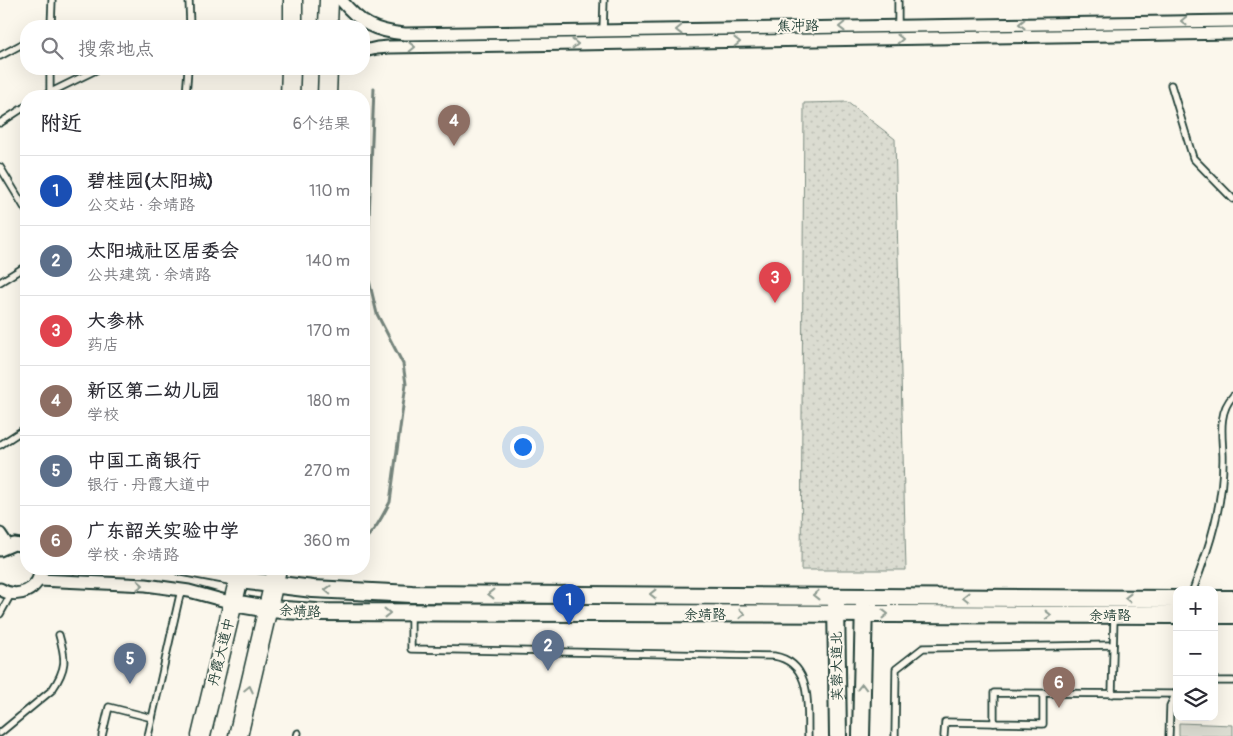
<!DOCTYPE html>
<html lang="zh">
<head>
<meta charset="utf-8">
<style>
  :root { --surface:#fff; --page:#f2f2f3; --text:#2b2b33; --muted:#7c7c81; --line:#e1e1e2; --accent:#db2777 }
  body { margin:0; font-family:Pangolin,"LXGW WenKai TC",sans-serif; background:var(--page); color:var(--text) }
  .controls { position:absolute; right:15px; bottom:15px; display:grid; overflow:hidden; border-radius:10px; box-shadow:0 5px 20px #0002 }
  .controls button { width:45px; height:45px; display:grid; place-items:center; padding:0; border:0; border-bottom:1px solid var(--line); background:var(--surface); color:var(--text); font:25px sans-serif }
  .you { position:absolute; left:522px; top:446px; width:18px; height:18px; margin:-12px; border:4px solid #fff; border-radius:50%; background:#1a73e8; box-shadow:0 0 0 8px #1a73e833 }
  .badge { display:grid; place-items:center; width:32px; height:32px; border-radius:50%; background:var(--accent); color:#fff; font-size:16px; font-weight:700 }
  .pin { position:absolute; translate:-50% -41px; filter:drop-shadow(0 1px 2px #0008) }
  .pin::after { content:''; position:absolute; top:26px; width:18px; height:15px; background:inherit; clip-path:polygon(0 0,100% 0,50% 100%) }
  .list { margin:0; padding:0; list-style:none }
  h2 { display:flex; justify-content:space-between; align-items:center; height:65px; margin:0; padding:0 20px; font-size:21px }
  h2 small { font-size:16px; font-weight:400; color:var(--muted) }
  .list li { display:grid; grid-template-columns:32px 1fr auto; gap:15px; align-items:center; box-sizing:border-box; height:70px; padding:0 20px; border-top:1px solid var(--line) }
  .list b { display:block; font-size:19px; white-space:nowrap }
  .list p { margin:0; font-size:16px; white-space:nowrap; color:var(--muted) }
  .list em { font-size:16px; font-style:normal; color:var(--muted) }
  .icon { flex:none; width:28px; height:28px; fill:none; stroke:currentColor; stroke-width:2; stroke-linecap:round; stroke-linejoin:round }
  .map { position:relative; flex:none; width:1233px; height:736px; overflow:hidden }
  .search { position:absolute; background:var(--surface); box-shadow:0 5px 20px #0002; left:20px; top:20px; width:350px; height:55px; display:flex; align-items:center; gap:12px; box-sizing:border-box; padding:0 18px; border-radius:20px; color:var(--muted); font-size:19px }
  .panel { position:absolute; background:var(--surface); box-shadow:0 5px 20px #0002; left:20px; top:90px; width:350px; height:485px; border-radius:20px }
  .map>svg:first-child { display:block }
  .grass { fill:url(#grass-dots); stroke:#7d8c82 }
  .garden { fill:#dbdcd1; stroke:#7d8c82 }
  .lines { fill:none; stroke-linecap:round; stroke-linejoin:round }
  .stream { stroke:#74847b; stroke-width:3 }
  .lane-casing { stroke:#1f3d34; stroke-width:9 }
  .street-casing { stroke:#1f3d34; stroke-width:15 }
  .secondary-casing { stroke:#1f3d34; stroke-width:20 }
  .primary-casing { stroke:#1f3d34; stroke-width:21 }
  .lane { stroke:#fbf7ec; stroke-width:5.5 }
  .street { stroke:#fbf7ec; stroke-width:11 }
  .secondary { stroke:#fbf7ec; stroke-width:16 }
  .primary { stroke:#fbf7ec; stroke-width:18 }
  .oneway { stroke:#8d9a90 }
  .labels { text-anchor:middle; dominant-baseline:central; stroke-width:4; stroke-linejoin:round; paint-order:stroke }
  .street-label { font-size:14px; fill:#1f3d34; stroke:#fbf7ec }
</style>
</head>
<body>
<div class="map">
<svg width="1233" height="736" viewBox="0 0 1233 736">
  <defs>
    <pattern id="grass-dots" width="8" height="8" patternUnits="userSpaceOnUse" patternTransform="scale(1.25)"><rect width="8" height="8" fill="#dbdcd1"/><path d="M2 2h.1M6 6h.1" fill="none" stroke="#bcbeb4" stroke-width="1.8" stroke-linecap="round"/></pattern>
  </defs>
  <rect width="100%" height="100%" fill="#fbf7ec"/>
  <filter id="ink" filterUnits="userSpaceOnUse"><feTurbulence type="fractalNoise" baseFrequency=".02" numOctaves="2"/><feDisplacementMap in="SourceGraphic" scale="10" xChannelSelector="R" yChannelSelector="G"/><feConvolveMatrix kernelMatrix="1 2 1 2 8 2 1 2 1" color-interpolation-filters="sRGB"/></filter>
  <g filter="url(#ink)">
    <polygon class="grass" points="847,102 895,139 906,570 801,570 804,103"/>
    <polygon class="garden" points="1179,723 1233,725 1233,736 1179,736"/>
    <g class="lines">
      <path class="stream" d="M364,540C376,530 383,515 390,502L406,384L403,364L377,314L367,272L374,88"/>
      <g class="lane-casing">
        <g id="lane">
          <polyline points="189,0 190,26"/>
          <polyline points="898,0 898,26"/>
          <polyline points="51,26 52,0"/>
          <polyline points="603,31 604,0"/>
          <polyline points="0,56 26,42"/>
          <polyline points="1171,85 1193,158 1233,199"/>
          <polyline points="50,92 50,69"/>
          <polyline points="43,96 98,69"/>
          <polyline points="186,96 188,69"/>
          <polyline points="0,123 26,106"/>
          <polyline points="0,167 26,210"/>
          <polyline points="0,282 26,266"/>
          <polyline points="0,445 26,428"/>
          <path d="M1193,590C1210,546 1224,502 1223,455C1222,434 1218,412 1233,396"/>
          <polyline points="0,614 11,594"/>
          <path d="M411,615V649L774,656C813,663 807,705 808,736"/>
          <polyline points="1214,681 1233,681"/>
          <polyline points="1043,694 1043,724 994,723 994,693 1174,694"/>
          <polyline points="1112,694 1114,617"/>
          <path d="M0,733L52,690C67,668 66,659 59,635"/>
          <polyline points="102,736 109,707 152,718"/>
          <polyline points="148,736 181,590"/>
          <polyline points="297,736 298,733"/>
          <polyline points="895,736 896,669 923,648 1113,645"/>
          <polyline points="944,736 945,722 994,723"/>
          <polyline points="1169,736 1170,706 1177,691"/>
        </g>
      </g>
      <g class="street-casing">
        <g id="street">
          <path d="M341,0C361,24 374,31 405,34L1233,21"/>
          <polyline points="364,51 377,48 389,47 1233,33"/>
          <polyline points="0,534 8,546"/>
          <polyline points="0,550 14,544 26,546"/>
          <polyline points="180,569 239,580"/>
          <polyline points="39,580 146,585 189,591 233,603"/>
          <path d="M0,589C18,600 39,590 41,569"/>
        </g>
      </g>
      <g class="secondary-casing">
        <g id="secondary">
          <polyline points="239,580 313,589 412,594 1177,599"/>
          <polyline points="1214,599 1233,599"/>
          <polyline points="233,603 268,609 317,612 1177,615"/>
          <polyline points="836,603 838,736"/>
          <polyline points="1214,615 1233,615"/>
          <polyline points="861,736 864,603"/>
        </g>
      </g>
      <g class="primary-casing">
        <g id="primary">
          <polyline points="293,26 293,0"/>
          <polyline points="328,26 329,0"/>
          <polyline points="290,96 291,69"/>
          <polyline points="327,96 328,69"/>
          <polyline points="201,736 241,569"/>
          <polyline points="238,736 277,569"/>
        </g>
      </g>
      <use href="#lane" class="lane"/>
      <use href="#street" class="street"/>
      <use href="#secondary" class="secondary"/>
      <use href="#primary" class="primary"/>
    </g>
    <defs><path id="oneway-chevron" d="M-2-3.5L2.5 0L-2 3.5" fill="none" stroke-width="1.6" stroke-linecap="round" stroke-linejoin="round" transform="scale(1.25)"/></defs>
    <g class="oneway">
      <use href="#oneway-chevron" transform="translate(1184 21) rotate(179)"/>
      <use href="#oneway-chevron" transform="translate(1022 24) rotate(179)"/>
      <use href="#oneway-chevron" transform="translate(842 27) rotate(179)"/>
      <use href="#oneway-chevron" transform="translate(679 30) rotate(179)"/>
      <use href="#oneway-chevron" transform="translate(900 39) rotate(-1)"/>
      <use href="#oneway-chevron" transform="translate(737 42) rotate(-1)"/>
      <use href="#oneway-chevron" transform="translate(575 44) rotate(-1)"/>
      <use href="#oneway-chevron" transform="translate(412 47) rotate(-1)"/>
      <use href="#oneway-chevron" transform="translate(140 585) rotate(3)"/>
      <use href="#oneway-chevron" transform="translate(328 590) rotate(-178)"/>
      <use href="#oneway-chevron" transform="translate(491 594) rotate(-180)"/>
      <use href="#oneway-chevron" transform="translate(653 594) rotate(-180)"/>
      <use href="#oneway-chevron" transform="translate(816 595) rotate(-180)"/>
      <use href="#oneway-chevron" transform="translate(966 597) rotate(-179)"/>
      <use href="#oneway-chevron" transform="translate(1128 598) rotate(-179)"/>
      <use href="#oneway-chevron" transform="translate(387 613)"/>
      <use href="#oneway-chevron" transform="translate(742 614)"/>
      <use href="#oneway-chevron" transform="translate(885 614)"/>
      <use href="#oneway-chevron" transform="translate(1048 615)"/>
      <use href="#oneway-chevron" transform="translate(862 687) rotate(-89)"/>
      <use href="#oneway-chevron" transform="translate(249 689) rotate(-77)"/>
    </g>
  </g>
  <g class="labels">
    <g class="street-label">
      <text transform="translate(798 26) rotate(-1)">焦冲路</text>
      <text transform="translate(300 611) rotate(3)">余靖路</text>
      <text x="705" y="614">余靖路</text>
      <text x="1110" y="615">余靖路</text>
      <text transform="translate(221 652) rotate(-76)">丹霞大道中</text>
      <text transform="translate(837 666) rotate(-91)">芙蓉大道北</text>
    </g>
  </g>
</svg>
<div class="controls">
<button>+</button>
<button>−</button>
<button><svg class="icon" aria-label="layers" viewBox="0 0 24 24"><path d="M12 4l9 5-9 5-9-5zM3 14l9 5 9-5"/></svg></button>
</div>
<div class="you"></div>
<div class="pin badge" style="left:569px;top:625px;background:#1a4fb4">1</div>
<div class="pin badge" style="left:548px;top:671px;background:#5c6f8a">2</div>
<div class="pin badge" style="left:775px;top:303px;background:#e0444e">3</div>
<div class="pin badge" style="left:454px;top:146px;background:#8d6e63">4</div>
<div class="pin badge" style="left:130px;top:684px;background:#5c6f8a">5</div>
<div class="pin badge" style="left:1059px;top:708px;background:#8d6e63">6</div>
<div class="search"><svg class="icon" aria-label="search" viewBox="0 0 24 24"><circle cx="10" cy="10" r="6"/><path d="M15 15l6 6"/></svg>搜索地点</div>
<section class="panel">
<h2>附近<small>6个结果</small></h2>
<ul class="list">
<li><span class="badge" style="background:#1a4fb4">1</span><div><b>碧桂园(太阳城)</b><p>公交站 · 余靖路</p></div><em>110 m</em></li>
<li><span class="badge" style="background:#5c6f8a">2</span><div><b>太阳城社区居委会</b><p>公共建筑 · 余靖路</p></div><em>140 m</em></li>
<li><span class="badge" style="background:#e0444e">3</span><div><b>大参林</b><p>药店</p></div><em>170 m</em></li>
<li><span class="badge" style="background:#8d6e63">4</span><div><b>新区第二幼儿园</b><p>学校</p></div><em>180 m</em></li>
<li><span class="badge" style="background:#5c6f8a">5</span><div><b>中国工商银行</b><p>银行 · 丹霞大道中</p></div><em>270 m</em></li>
<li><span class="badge" style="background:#8d6e63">6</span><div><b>广东韶关实验中学</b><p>学校 · 余靖路</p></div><em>360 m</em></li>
</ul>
</section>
</div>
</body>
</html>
